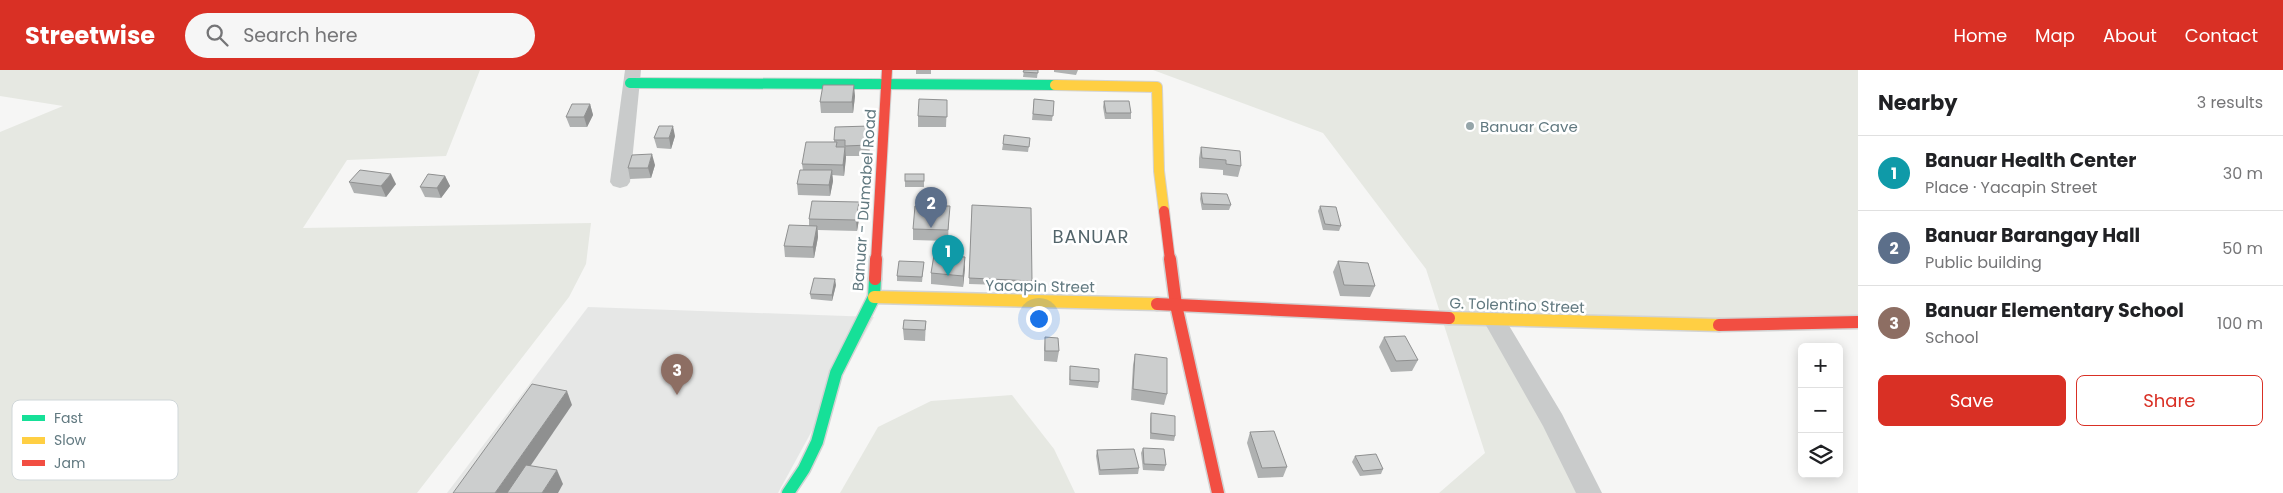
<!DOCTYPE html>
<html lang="en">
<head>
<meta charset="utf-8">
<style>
  :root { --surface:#fff; --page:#f6f6f6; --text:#202124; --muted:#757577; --line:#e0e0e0; --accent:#d93025 }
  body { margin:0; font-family:Poppins,sans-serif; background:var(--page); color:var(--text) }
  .controls { position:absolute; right:15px; bottom:15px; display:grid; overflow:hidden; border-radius:8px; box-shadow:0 2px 12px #0003 }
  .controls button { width:45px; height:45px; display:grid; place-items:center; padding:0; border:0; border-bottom:1px solid var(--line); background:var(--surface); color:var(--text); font:25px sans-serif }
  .you { position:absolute; left:1038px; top:248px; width:18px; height:18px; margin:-12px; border:4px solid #fff; border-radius:50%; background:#1a73e8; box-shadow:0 0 0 8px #1a73e833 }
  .badge { display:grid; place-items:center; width:32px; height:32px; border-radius:50%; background:var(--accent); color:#fff; font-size:16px; font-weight:700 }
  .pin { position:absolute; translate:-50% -41px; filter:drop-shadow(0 1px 2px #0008) }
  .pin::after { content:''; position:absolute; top:26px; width:18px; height:15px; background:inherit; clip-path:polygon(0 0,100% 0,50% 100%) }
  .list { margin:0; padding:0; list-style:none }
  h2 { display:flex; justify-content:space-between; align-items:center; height:65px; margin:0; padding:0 20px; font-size:21px }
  h2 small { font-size:16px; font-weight:400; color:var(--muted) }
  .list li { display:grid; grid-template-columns:32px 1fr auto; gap:15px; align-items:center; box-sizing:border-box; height:75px; padding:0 20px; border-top:1px solid var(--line) }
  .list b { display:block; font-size:19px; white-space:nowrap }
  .list p { margin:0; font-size:16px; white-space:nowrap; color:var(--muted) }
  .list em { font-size:16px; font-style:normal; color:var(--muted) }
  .actions { display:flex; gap:10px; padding:15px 20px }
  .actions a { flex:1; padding:11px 0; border:1px solid var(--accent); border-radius:8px; text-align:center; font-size:18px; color:var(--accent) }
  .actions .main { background:var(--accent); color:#fff }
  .icon { flex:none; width:28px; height:28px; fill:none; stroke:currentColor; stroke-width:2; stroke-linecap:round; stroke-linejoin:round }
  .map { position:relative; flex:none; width:1858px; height:423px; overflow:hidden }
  header { display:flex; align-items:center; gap:30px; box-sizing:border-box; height:70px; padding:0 25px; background:var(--accent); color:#fff }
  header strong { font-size:24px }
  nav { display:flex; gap:28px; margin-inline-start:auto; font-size:18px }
  .search { width:350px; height:45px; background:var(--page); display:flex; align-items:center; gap:12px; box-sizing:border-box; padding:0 18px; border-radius:28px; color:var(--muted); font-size:19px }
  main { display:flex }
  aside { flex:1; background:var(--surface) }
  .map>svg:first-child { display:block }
  .built { fill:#e6e7e6 }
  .green { fill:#e6e8e2 }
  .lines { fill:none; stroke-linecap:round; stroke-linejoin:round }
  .fast-far1-casing { stroke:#d2d3d3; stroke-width:12 }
  .fast-casing { stroke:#d2d3d3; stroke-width:15 }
  .slow-far1-casing { stroke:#d2d3d3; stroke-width:12 }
  .slow-casing { stroke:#d2d3d3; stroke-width:15 }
  .jam-far1-casing { stroke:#d2d3d3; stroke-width:12 }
  .jam-casing { stroke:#d2d3d3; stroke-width:15 }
  .street { fill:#c9cbcb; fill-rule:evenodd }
  .fast-far1 { stroke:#16e098; stroke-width:10 }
  .fast { stroke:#16e098; stroke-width:12 }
  .slow-far1 { stroke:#ffcf43; stroke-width:10 }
  .slow { stroke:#ffcf43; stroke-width:12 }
  .jam-far1 { stroke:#f24e42; stroke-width:10 }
  .jam { stroke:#f24e42; stroke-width:12 }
  .wall { fill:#afb1b1 }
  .shaded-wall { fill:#8f9090 }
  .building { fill:#cccece; stroke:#8f9090 }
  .poi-dot { fill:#95a5a9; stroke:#fff; stroke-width:2 }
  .labels { text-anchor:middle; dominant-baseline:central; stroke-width:5; stroke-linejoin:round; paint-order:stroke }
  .poi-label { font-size:15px; fill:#617980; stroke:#fff; text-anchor:start }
  .street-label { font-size:15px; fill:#617980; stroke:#fff }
  .quarter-label { font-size:18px; letter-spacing:1px; fill:#53656b; stroke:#fff }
  .key { fill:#fff; stroke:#d0d7d9; stroke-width:1 }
  .key-label { font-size:14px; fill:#617980 }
</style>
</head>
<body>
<header>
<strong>Streetwise</strong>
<div class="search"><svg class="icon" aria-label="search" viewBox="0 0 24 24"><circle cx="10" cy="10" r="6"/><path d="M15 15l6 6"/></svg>Search here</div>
<nav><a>Home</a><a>Map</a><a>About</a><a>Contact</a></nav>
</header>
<main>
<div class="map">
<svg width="1858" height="423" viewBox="0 0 1858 423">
  <rect width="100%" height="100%" fill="#f6f6f5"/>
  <polygon class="built" points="588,237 874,247 778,423 447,423"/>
  <g class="green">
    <polygon points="0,0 480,0 446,86 347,90 303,158 591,153 586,194 569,227 417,423 0,423 0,62 63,36 0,26"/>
    <polygon points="1153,0 1858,0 1858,252 1494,250 1589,423 1439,423 1485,383 1426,199 1323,63"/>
    <polygon points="1012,325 1054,379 1075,423 840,423 878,357 931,331"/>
  </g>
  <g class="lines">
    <g class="fast-far1-casing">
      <polyline id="fast-far1" points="630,13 1055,15"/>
    </g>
    <g class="fast-casing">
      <polyline id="fast" points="788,423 804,399 817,372 836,303 874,227 875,209"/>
    </g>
    <g class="slow-far1-casing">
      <polyline id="slow-far1" points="1055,15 1157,17 1159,101 1164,141"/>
    </g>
    <g class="slow-casing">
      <g id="slow">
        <polyline points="874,227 1157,234"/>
        <polyline points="1449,248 1719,255"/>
      </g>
    </g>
    <g class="jam-far1-casing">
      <g id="jam-far1">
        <polyline points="1164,141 1170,190"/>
        <polyline points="876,190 887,0"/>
      </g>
    </g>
    <g class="jam-casing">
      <g id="jam">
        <polyline points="1170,189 1176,235 1218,423"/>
        <polyline points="875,209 876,189"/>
        <polyline points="1157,234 1449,248"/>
        <polyline points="1719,255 1858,252"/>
      </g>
    </g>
    <g class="street">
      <polygon points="625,0 641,0 630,112 627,116 620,118 613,116 610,112"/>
      <polygon points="1494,242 1502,244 1562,344 1602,423 1576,423 1543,356 1483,250 1486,244"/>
    </g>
    <use href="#fast-far1" class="fast-far1"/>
    <use href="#fast" class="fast"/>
    <use href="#slow-far1" class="slow-far1"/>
    <use href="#slow" class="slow"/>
    <use href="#jam-far1" class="jam-far1"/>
    <use href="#jam" class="jam"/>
  </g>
  <g class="wall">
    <rect x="916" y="0" width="15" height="4"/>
    <polygon points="1024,0 1038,0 1037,8 1023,7"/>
    <polygon points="1054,0 1078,0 1076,5 1054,2"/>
    <polygon points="855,26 853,43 821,43 820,32"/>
    <polygon points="1034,29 1054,31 1052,51 1032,50"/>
    <polygon points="947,30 946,57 918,57 918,46"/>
    <polygon points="1104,31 1131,43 1131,49 1105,49 1103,37"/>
    <polygon points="590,34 593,45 587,57 570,57 566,47"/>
    <polygon points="675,66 671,79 657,78 654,68"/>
    <polygon points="870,67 869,86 846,86 844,106 832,105 833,111 830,126 798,125 797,114 803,100 802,94 834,72 834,70"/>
    <polygon points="1030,68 1028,82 1002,80 1003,74"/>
    <polygon points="1201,77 1241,96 1238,107 1223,105 1223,100 1199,98 1199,88"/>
    <polygon points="655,95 651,108 630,109 628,98"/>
    <rect x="905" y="104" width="19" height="13"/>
    <polygon points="445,106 450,116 441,128 425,127 420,117"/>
    <polygon points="349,112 396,114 386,127 354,123"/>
    <polygon points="1201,123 1231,135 1229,140 1202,140 1200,129"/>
    <polygon points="972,135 1032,211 1032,216 969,214"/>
    <polygon points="1320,136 1341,156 1339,161 1323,160 1318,141"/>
    <polygon points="860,143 857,161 818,160 818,167 814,188 785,187 784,176 809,156 809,149"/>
    <polygon points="949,147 948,171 913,170 913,159"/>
    <polygon points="1338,191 1375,216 1370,227 1340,226 1333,202"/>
    <polygon points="924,192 922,212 897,211 897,206"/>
    <polygon points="965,198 963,217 931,214 931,203"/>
    <polygon points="836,215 832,231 811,229 810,224"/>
    <polygon points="926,251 925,271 904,270 903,259"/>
    <polygon points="1045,267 1059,281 1057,292 1044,291 1044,278"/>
    <polygon points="1384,267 1418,290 1412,301 1391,302 1379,277"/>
    <polygon points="1135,284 1167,324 1164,335 1131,330 1133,295"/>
    <polygon points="1070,296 1099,312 1098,318 1069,315"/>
    <polygon points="1151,343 1175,366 1174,371 1150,369 1150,349"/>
    <polygon points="1250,362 1287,397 1283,407 1258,408 1247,373"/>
    <polygon points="1143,378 1166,395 1164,401 1143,400 1141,383"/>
    <polygon points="1097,380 1139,398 1138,404 1099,405 1096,386"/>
    <polygon points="1355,386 1383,399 1381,404 1360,406 1352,392"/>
  </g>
  <g class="shaded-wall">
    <polygon points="854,15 855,26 853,43 852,32"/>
    <polygon points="590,34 593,45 587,57 584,47"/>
    <polygon points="673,56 675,66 671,79 669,68"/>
    <polygon points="870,56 870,67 869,86 869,75"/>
    <polygon points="845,77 846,88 844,106 843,95"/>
    <polygon points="652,84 655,95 651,108 648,98"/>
    <polygon points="832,100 833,111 830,126 829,115"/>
    <polygon points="391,104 396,114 386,127 381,116"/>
    <polygon points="445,106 450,116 441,128 437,118"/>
    <polygon points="859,132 860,143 857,161 856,150"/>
    <polygon points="817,156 818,167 814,188 813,177"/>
    <polygon points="965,187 965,198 963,217 963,206"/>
    <polygon points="835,209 836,215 832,231 832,225"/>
    <polygon points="567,321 572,335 512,423 495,423"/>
    <polygon points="557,400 563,414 558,423 542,423"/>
  </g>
  <g class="building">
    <polygon points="1024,0 1038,0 1038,3 1023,2"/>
    <polygon points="823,15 854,15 852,32 820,32"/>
    <polygon points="919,29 947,30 947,47 918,46"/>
    <polygon points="1034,29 1054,31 1053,46 1033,44"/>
    <polygon points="1104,31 1129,31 1131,43 1106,43"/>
    <polygon points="572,34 590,34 584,47 566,47"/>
    <polygon points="659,56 673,56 669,68 654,68"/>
    <polygon points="870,56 869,75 845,76 845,70 834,70 835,57"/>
    <polygon points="1004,65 1030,68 1029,77 1003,74"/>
    <polygon points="806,72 837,72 836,77 845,77 843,95 802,94"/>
    <polygon points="1201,77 1240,81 1241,96 1226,94 1226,90 1202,88"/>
    <polygon points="652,84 648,98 628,98 632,85"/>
    <polygon points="360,100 391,104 381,116 349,112"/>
    <polygon points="800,100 832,100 829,115 797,114"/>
    <polygon points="428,104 445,106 437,118 420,117"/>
    <rect x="905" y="104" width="19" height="7"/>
    <polygon points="1201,123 1227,124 1231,135 1203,134"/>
    <polygon points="812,131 859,132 856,150 809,149"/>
    <polygon points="972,135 1031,138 1032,211 969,208"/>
    <polygon points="915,136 950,136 948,160 913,159"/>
    <polygon points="1320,136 1336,137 1341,156 1325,154"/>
    <polygon points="789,155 817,156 813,177 784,176"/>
    <polygon points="934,185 965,187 963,206 931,203"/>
    <polygon points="899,191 924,192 922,207 897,206"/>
    <polygon points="1338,191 1368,193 1375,216 1344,215"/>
    <polygon points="814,208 835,209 832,225 810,224"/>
    <polygon points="904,250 926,251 925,260 903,259"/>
    <polygon points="1405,266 1418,290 1396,291 1384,267"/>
    <polygon points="1045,267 1058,268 1059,281 1045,281"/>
    <polygon points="1135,284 1167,288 1167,324 1133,319"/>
    <polygon points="1070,296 1099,299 1099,312 1070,310"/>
    <polygon points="532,314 567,321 495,423 453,423"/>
    <polygon points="1151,343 1175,346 1175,366 1151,363"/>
    <polygon points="1274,361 1287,397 1262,398 1250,362"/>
    <polygon points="1143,378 1164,379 1166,395 1144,394"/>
    <polygon points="1134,379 1139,398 1100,400 1097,380"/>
    <polygon points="1376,384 1383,399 1363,401 1355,386"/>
    <polygon points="526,395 557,400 542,423 507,423"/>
  </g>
  <circle class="poi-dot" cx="1470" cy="56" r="5"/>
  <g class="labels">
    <g class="poi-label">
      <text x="1480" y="56">Banuar Cave</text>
    </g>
    <g class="street-label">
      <text transform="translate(864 130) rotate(-86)">Banuar - Dumabel Road</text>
      <text transform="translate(1040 216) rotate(1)">Yacapin Street</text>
      <text transform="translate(1517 235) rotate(2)">G. Tolentino Street</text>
    </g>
    <g class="quarter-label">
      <text x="1091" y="166">BANUAR</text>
    </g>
  </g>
  <rect x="12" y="330" width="166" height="80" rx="8" class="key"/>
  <rect x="22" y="345" width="23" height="6" fill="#16e098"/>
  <rect x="22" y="367" width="23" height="7" fill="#ffcf43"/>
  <rect x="22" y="390" width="23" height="6" fill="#f24e42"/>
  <g class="key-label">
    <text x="54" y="353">Fast</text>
    <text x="54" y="375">Slow</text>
    <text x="54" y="398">Jam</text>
  </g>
</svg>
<div class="controls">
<button>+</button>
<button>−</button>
<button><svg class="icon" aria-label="layers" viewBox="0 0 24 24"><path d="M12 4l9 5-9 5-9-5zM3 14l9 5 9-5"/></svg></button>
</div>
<div class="you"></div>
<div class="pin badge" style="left:948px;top:206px;background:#0f9aa8">1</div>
<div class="pin badge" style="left:931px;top:158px;background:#5c6f8a">2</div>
<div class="pin badge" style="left:677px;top:325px;background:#8d6e63">3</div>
</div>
<aside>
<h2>Nearby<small>3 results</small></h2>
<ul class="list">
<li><span class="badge" style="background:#0f9aa8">1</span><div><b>Banuar Health Center</b><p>Place · Yacapin Street</p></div><em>30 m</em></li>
<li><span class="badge" style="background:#5c6f8a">2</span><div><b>Banuar Barangay Hall</b><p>Public building</p></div><em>50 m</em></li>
<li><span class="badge" style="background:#8d6e63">3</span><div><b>Banuar Elementary School</b><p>School</p></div><em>100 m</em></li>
</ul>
<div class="actions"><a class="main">Save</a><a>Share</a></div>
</aside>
</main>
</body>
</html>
